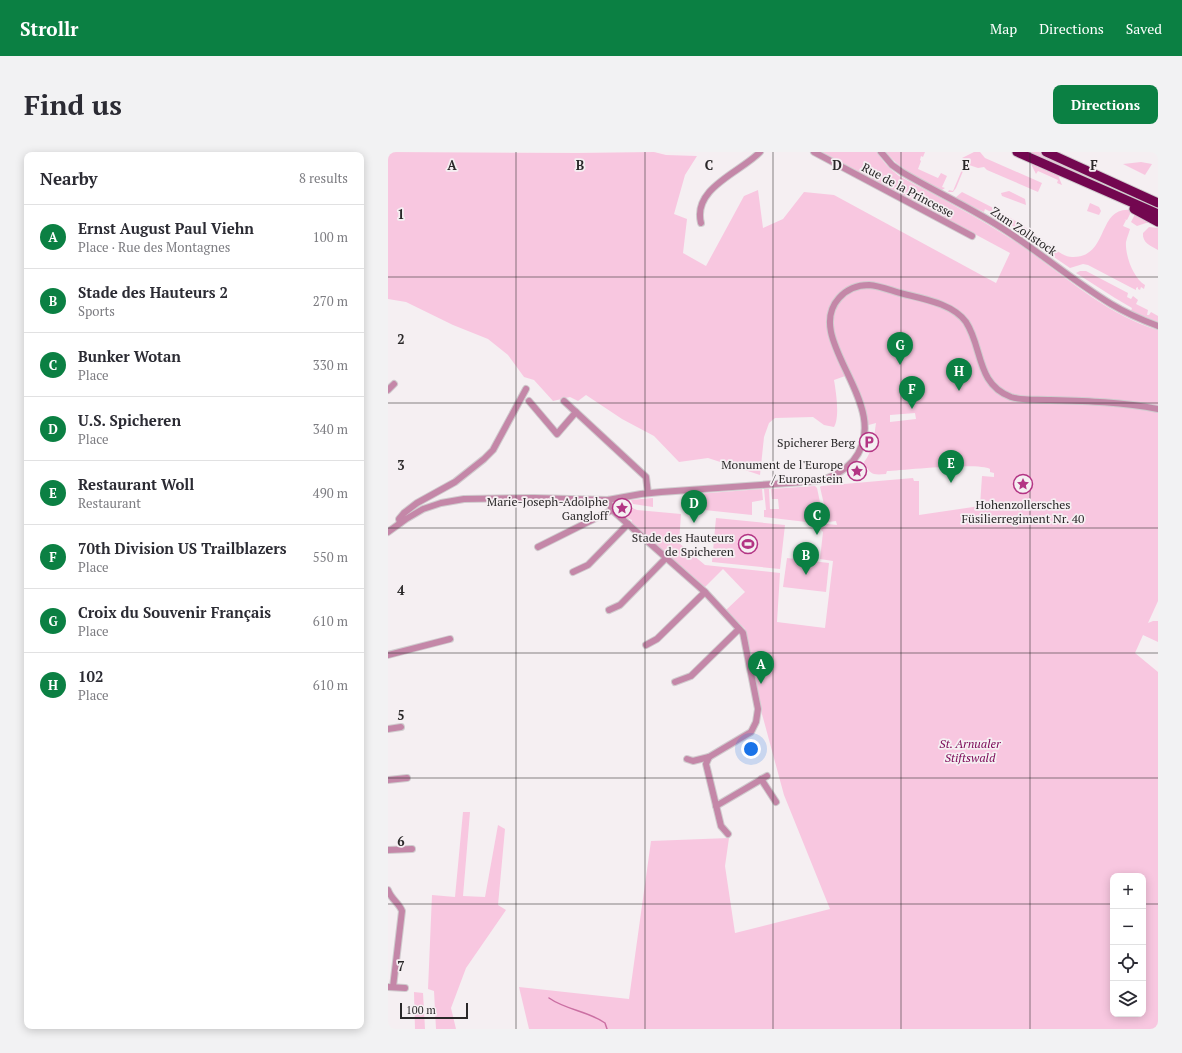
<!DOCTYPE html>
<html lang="en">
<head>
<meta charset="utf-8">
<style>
  :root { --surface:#fff; --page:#f2f2f3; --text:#2b2b33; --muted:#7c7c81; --line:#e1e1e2; --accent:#0b8043 }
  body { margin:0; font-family:"PT Serif",serif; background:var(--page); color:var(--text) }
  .controls { position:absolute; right:12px; bottom:12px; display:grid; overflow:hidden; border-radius:8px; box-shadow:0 2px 10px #0003 }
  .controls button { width:36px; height:36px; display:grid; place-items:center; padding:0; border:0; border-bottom:1px solid var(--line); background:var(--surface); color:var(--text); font:20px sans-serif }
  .scale { position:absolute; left:12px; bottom:10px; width:68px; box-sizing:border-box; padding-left:4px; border:2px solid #2a2829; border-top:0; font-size:11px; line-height:14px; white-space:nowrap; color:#2a2829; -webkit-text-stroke:3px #f5eff2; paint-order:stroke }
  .you { position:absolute; left:363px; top:597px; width:14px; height:14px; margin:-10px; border:3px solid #fff; border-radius:50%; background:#1a73e8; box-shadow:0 0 0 6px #1a73e833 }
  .badge { display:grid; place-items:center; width:26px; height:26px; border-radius:50%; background:var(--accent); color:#fff; font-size:13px; font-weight:700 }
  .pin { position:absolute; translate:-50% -33px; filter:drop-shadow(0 1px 2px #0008) }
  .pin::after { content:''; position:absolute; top:21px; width:14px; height:12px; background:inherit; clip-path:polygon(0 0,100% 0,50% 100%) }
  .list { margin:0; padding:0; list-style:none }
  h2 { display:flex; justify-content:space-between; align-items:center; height:52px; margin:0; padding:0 16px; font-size:17px }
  h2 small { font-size:13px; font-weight:400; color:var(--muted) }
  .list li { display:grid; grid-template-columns:26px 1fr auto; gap:12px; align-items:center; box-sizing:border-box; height:64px; padding:0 16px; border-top:1px solid var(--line) }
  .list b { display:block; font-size:15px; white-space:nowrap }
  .list p { margin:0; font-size:13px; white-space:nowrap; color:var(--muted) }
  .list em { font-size:13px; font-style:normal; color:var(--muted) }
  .icon { flex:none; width:22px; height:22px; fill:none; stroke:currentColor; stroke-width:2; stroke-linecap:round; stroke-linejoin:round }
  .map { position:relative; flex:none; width:770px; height:877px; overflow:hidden; border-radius:8px }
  header { display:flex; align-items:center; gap:24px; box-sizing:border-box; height:56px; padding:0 20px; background:var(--accent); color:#fff }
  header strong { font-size:19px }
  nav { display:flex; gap:22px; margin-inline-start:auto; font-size:14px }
  .intro { display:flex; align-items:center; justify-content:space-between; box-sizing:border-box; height:96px; padding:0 24px }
  h1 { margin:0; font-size:28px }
  .button { padding:10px 18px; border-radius:8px; background:var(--accent); color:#fff; font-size:14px; font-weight:700 }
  main { display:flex; gap:24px; padding:0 24px }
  aside { flex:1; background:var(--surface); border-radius:8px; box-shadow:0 2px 10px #0003 }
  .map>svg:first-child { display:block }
  .green { fill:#f8c7e0; fill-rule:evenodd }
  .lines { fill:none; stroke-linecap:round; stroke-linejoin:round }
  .stream { stroke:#cb70a3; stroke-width:1.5 }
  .minor-casing { stroke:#d0cbce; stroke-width:8 }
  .highway-casing { stroke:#d0cbce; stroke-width:11 }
  .minor { stroke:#c487a8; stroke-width:6 }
  .highway { stroke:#730750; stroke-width:9 }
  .grid { fill:none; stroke:#2a2829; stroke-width:1; stroke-opacity:0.55 }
  .labels { text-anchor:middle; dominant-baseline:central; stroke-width:3.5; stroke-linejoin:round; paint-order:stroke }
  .street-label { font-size:12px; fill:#2a2829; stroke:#f5eff2 }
  .poi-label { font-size:12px; fill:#2a2829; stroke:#f5eff2; text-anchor:end }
  .park-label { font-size:12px; font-style:italic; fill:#7a0756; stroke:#f5eff2 }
  .grid-label { font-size:13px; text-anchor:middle; font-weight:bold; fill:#2a2829; stroke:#f5eff2; stroke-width:3.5; stroke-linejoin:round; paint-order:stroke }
</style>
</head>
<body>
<header>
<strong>Strollr</strong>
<nav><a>Map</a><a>Directions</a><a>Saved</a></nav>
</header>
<div class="intro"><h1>Find us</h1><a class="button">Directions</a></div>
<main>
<aside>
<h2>Nearby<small>8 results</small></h2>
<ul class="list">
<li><span class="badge">A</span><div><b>Ernst August Paul Viehn</b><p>Place · Rue des Montagnes</p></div><em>100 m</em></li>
<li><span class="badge">B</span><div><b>Stade des Hauteurs 2</b><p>Sports</p></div><em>270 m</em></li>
<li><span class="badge">C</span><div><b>Bunker Wotan</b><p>Place</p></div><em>330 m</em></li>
<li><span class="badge">D</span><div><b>U.S. Spicheren</b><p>Place</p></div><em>340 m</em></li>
<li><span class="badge">E</span><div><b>Restaurant Woll</b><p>Restaurant</p></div><em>490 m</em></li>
<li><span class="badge">F</span><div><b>70th Division US Trailblazers</b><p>Place</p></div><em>550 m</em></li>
<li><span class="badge">G</span><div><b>Croix du Souvenir Français</b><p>Place</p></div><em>610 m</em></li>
<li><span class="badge">H</span><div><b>102</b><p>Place</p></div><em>610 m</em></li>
</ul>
</aside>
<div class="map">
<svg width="770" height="877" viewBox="0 0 770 877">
  <rect width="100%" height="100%" fill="#f5eff2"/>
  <g class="green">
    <path d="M0,0L190,1L266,0L278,3L309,4L297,23L286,62L299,67L295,101L318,114L356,44L370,38L375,76L395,67L416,40L446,43L608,131L622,101L434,0H489C495,10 502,17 511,24C551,45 591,66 628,90C674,121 716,162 770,178V449L760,471L765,469H770V490L755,483L747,501L770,520V877H141L131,835L241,847L263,689L341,686L337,714L347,781L442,757L396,643L371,551L357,477L338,458L357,440L335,417L317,435L243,371L244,368L236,365L224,354L227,353L235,358L237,355L233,353V354L226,351L227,350L234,349L242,355L249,358L293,362L291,391L317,413L392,421L389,470L437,476L445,409L432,407L435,380L427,371L376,365V358H378L376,337H381L382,357H391L390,347H384L383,337L427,334L429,336L436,369H430V371L449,373L448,369L440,370L432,335L433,334L525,326L526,329H531V363L592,354L594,324L606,325V321L602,320V317C592,310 515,318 499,319L498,322C485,323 482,323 476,310C485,299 486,285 488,271L477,274L460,223L446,228C448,240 452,265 446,275L436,273L425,265L387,266L381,271L376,285L372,323L320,306L291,310L266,284L234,267L198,243L190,249L182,245L165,249L146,228L136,225L120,203L100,187L65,173L18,150L0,147ZM527,261L528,267L502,270V263ZM725,724H755V862H725Z"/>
    <path d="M498,0H537L535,5L533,4L532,8L533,9L530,17L550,26L553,21L559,24L554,35L557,36L554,38C534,28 512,18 498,0Z"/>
    <polygon points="586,0 592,0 597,6 654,31 650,40 599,18 596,15 590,16 578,12 568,36 565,40 560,40 561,38 565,39 578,8 574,6"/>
    <polygon points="637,0 651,0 735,36 736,39 733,41"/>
    <polygon points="753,10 764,12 757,23 735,12"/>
    <polygon points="643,12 670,23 674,33 669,31 670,28 650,19 648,22"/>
    <polygon points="621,39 637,47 638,53 614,44 613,41"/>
    <path d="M574,40C596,51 618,62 638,76C647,82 654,88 663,94C669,99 677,105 684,105C722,106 708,53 744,58L739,68L736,67L738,68L735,74L742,77C741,81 739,85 738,90C737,103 745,126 757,133L756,137L753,135L752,138L750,137V135L748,136V138L742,135L700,113L695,112L682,116L657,99L658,97L609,63L597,57L596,60L567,46Z"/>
    <polygon points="702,51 711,55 713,59 711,63 699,59"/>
    <polygon points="748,60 767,71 758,71 749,74 743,70"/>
    <path d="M761,75L770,76V98C763,94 754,91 755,81Z"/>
    <polygon points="692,119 698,119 740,141 739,145 743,147 745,144 750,148 748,152 760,158 759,163 761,163 763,160 770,164 770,170 743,159 744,156 727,146 688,121"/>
    <polygon points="374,337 375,348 364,350 364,363 307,357 308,342"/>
    <polygon points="265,346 265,355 245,352 243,348"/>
    <polygon points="328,366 397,373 392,417 324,410"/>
    <polygon points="399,406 441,411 438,440 395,435"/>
    <polygon points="75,660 82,660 75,744 97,745 110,673 117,677 110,753 118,758 78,816 63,856 68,877 48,877 46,839 40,837 44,743 67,745"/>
    <polygon points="26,840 35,841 37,877 27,877"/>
  </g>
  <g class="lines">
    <path class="stream" d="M161,846C178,858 200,859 217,871L219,877"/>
    <g class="minor-casing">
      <g id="minor">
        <polyline points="426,0 584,84"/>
        <path d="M493,0L504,13L514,20C549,41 586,57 620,80C655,103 687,130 723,152C738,161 754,168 770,174"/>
        <path d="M313,71C304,36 353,20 372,0"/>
        <polyline points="0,238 6,232"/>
        <polyline points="141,249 169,282 188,260"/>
        <polyline points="176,249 258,325 260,341"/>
        <polyline points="220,348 224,358 317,440 355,481 370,557 368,570 363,580 321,605 318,612 333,674 340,682"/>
        <polyline points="12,371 11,367 16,361 29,351 67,330 96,307 105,298 138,237"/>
        <path d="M0,380L18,367L35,357L53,351L76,347L146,346L220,348L253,342L273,340L429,329C444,326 455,320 465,309C509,255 413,188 451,146C459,137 470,133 481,133C493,134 504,139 516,142C536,147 565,152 578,170C595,196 588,232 623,245C635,249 650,247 662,248C698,249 735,250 770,257"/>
        <polyline points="150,395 224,358"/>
        <polyline points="185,420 200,413 240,372"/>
        <polyline points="221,458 232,453 278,406"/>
        <polyline points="258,493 269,487 317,440"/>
        <polyline points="0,503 62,487"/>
        <polyline points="287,530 303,524 351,477"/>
        <polyline points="0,577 13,575"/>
        <polyline points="299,607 305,609 321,605"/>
        <polyline points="373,627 388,650"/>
        <polyline points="0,628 19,626"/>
        <polyline points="328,654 379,624"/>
        <polyline points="0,698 24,697"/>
        <path d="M0,738C3,747 11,751 14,759L5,835"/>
        <polyline points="0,835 17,836"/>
      </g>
    </g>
    <g class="highway-casing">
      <g id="highway">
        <polyline points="629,0 770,62"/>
        <polyline points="658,0 770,51"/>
        <polyline points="746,57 770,70"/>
      </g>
    </g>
    <use href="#minor" class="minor"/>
    <use href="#highway" class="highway"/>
  </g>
  <path class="grid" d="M128,0V877M257,0V877M385,0V877M513,0V877M642,0V877M0,125H770M0,251H770M0,376H770M0,501H770M0,626H770M0,752H725M755,752H770"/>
  <defs>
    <g id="parking-ring" transform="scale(1)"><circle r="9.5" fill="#f5eff2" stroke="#b33584" stroke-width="1.5"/><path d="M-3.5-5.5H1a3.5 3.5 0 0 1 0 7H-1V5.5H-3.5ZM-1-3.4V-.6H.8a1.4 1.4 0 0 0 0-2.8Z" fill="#b33584"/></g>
    <g id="sight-ring" transform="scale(1)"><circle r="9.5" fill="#f5eff2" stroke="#b33584" stroke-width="1.5"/><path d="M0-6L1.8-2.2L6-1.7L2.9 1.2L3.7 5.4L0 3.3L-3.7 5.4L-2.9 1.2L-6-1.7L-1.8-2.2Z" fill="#b33584"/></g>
    <g id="stadium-ring" transform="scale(1)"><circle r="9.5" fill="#f5eff2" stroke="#b33584" stroke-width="1.5"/><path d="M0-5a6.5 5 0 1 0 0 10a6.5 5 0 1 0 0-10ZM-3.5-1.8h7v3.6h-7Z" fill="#b33584"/></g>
  </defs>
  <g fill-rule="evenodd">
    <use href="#parking-ring" x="481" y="290"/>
    <use href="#sight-ring" x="469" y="319"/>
    <use href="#sight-ring" x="635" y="332"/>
    <use href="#sight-ring" x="234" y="356"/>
    <use href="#stadium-ring" x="360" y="392"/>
  </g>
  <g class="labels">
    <g class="street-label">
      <text transform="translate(520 38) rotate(28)">Rue de la Princesse</text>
      <text transform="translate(636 79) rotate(34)">Zum Zollstock</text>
    </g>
    <g class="poi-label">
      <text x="467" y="290">Spicherer Berg</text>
      <text x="455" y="312">Monument de l'Europe<tspan x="455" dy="14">/ Europastein</tspan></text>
      <text x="220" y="349">Marie-Joseph-Adolphe<tspan x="220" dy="14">Gangloff</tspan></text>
      <text x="635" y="352" text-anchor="middle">Hohenzollersches<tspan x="635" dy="14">Füsilierregiment Nr. 40</tspan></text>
      <text x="346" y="385">Stade des Hauteurs<tspan x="346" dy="14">de Spicheren</tspan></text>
    </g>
    <g class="park-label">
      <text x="582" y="591">St. Arnualer<tspan x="582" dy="14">Stiftswald</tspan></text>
    </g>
  </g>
  <g class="grid-label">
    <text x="64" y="18">A</text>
    <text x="192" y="18">B</text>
    <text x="321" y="18">C</text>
    <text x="449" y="18">D</text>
    <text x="578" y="18">E</text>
    <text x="706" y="18">F</text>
    <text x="13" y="67">1</text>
    <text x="13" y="192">2</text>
    <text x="13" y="318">3</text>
    <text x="13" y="443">4</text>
    <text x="13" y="568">5</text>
    <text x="13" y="694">6</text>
    <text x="13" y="819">7</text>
  </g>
</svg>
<div class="controls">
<button>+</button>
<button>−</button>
<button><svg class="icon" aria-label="locate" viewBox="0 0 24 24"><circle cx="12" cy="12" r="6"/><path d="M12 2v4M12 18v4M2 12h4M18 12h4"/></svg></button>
<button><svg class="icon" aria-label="layers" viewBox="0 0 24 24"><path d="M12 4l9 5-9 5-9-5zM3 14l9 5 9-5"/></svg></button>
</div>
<div class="scale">100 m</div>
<div class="you"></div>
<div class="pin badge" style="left:373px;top:532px">A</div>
<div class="pin badge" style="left:418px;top:423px">B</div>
<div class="pin badge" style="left:429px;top:383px">C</div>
<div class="pin badge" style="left:306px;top:371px">D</div>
<div class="pin badge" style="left:563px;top:331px">E</div>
<div class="pin badge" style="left:524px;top:257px">F</div>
<div class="pin badge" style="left:512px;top:213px">G</div>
<div class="pin badge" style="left:571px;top:239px">H</div>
</div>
</main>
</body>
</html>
